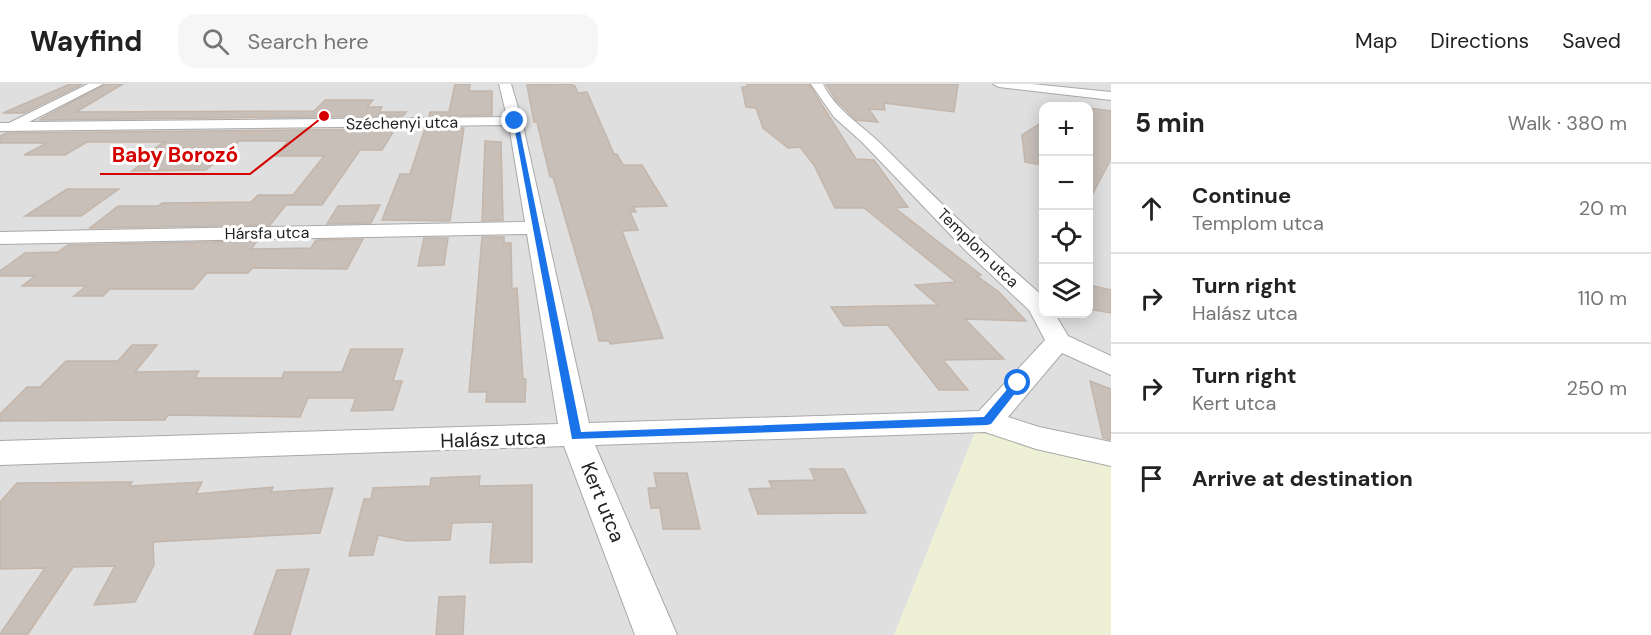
<!DOCTYPE html>
<html lang="en">
<head>
<meta charset="utf-8">
<style>
  :root { --surface:#fff; --page:#f6f6f6; --text:#222; --muted:#767676; --line:#e0e0e0 }
  body { margin:0; font-family:"DM Sans",sans-serif; background:var(--page); color:var(--text) }
  .controls { position:absolute; right:18px; top:18px; display:grid; overflow:hidden; border-radius:12px; box-shadow:0 3px 15px #0003 }
  .controls button { width:54px; height:54px; display:grid; place-items:center; padding:0; border:0; border-bottom:2px solid var(--line); background:var(--surface); color:var(--text); font:30px sans-serif }
  .stop { position:absolute; width:18px; height:18px; margin:-14px; border:4px solid #1a73e8; border-radius:50%; background:#fff }
  .stop.end { background:#1a73e8; border-color:#fff; box-shadow:0 2px 6px #0008 }
  .list { margin:0; padding:0; list-style:none }
  h2 { display:flex; justify-content:space-between; align-items:center; height:78px; margin:0; padding:0 24px; font-size:26px }
  h2 small { font-size:20px; font-weight:400; color:var(--muted) }
  .list li { display:grid; grid-template-columns:39px 1fr auto; gap:18px; align-items:center; box-sizing:border-box; height:90px; padding:0 24px; border-top:2px solid var(--line) }
  .list b { display:block; font-size:22px; white-space:nowrap }
  .list p { margin:0; font-size:20px; white-space:nowrap; color:var(--muted) }
  .list em { font-size:20px; font-style:normal; color:var(--muted) }
  .icon { flex:none; width:33px; height:33px; fill:none; stroke:currentColor; stroke-width:2; stroke-linecap:round; stroke-linejoin:round }
  .map { position:relative; flex:none; width:1111px; height:551px; overflow:hidden }
  header { display:flex; align-items:center; gap:36px; box-sizing:border-box; height:84px; padding:0 30px; background:var(--surface); border-bottom:2px solid var(--line) }
  header strong { font-size:28px }
  nav { display:flex; gap:33px; margin-inline-start:auto; font-size:21px }
  .search { width:420px; height:54px; background:var(--page); display:flex; align-items:center; gap:15px; box-sizing:border-box; padding:0 21px; border-radius:18px; color:var(--muted); font-size:22px }
  main { display:flex }
  aside { flex:1; background:var(--surface) }
  .map>svg:first-child { display:block }
  .residential { fill:#e0dfdf; fill-rule:evenodd }
  .farmland { fill:#eef0d5 }
  .building { fill:#c7bfb8; stroke:#c4b6ab; stroke-width:1.5 }
  .lines { fill:none; stroke-linecap:round; stroke-linejoin:round }
  .street-casing { stroke:#a9a9a9; stroke-width:2 }
  .street { fill:#fff; fill-rule:evenodd }
  .route { fill:#1a73e8 }
  .labels { text-anchor:middle; dominant-baseline:central; stroke-width:6; stroke-linejoin:round; paint-order:stroke }
  .far-street-label { font-size:16px; fill:#222; stroke:#fff }
  .street-label { font-size:20px; fill:#222; stroke:#fff }
  .leader { fill:none; stroke:#d40000; stroke-width:2 }
  .callout-dot { fill:#d40000; stroke:#fff; stroke-width:2 }
  .callout-label { font-size:21px; text-anchor:middle; font-weight:bold; fill:#d40000; stroke:#fff; stroke-width:6; stroke-linejoin:round; paint-order:stroke }
</style>
</head>
<body>
<header>
<strong>Wayfind</strong>
<div class="search"><svg class="icon" aria-label="search" viewBox="0 0 24 24"><circle cx="10" cy="10" r="6"/><path d="M15 15l6 6"/></svg>Search here</div>
<nav><a>Map</a><a>Directions</a><a>Saved</a></nav>
</header>
<main>
<div class="map">
<svg width="1111" height="551" viewBox="0 0 1111 551">
  <rect width="100%" height="100%" fill="#f2efe9"/>
  <path class="residential" d="M0,0H1111V376L977,343L894,551H0ZM1044,22H1088V230H1044Z"/>
  <polygon class="farmland" points="977,343 1111,376 1111,551 894,551"/>
  <g class="building">
    <polygon points="70,0 83,0 24,29 3,29"/>
    <polygon points="105,0 123,0 76,28 314,27 325,16 373,16 367,23 382,23 379,28 406,28 403,32 39,36"/>
    <polygon points="455,0 470,0 469,7 492,7 492,31 429,32 430,28 449,28"/>
    <polygon points="570,0 575,2 578,9 587,8 614,70 617,70 623,81 642,81 667,122 633,123 636,128 630,128 638,146 622,147 663,254 610,260 609,257 599,257 592,226 553,93 550,93 537,38 534,38 527,1"/>
    <polygon points="747,0 809,0 856,75 874,76 908,123 895,124 981,191 977,192 999,208 1026,237 965,235 1004,275 943,276 968,306 939,306 888,241 844,242 831,223 938,221 915,201 956,198 864,124 835,124 814,81 800,63 788,64 763,44 756,24 746,23 742,3 747,3"/>
    <polygon points="826,0 958,0 954,28 884,19 885,26 869,25 878,38 856,36 836,16"/>
    <polygon points="1089,24 1111,27 1111,75 1089,117"/>
    <polygon points="1044,37 1044,81 1025,78 1022,51"/>
    <polygon points="425,44 464,44 450,137 382,136 400,90 410,90"/>
    <polygon points="395,45 382,66 360,66 322,121 286,121 270,141 90,144 118,122 158,122 162,119 251,118 258,111 293,111 324,72 275,72 288,57 239,57 206,86 132,87 161,66 152,66 164,58 87,58 65,71 24,71 47,59 0,59 0,52 6,49"/>
    <polygon points="485,57 501,58 503,136 482,137"/>
    <polygon points="67,105 119,105 81,132 25,132"/>
    <polygon points="380,121 371,139 327,140 338,122"/>
    <polygon points="482,153 504,153 504,159 511,159 512,205 517,204 523,295 526,295 525,318 486,318 487,308 469,308"/>
    <polygon points="424,154 448,154 444,181 418,182"/>
    <polygon points="363,155 347,185 252,184 248,189 207,189 193,205 110,205 103,212 74,212 86,202 22,202 35,192 0,192 0,187 25,169 58,168 68,161 257,157 251,165 311,164 316,156"/>
    <polygon points="1089,201 1111,206 1111,229 1089,225"/>
    <polygon points="132,261 157,261 135,288 199,287 195,294 282,294 284,288 342,288 351,265 403,265 393,297 402,297 393,326 351,327 356,314 308,314 300,333 168,331 165,336 0,337 0,330 27,303 40,303 66,277 118,277"/>
    <polygon points="1090,297 1111,305 1111,356 1103,354"/>
    <polygon points="810,385 844,385 866,429 758,430 749,405 772,404 769,397 815,396"/>
    <polygon points="654,389 687,389 700,445 663,445 660,424 651,424 648,404 657,404"/>
    <polygon points="480,392 479,402 532,401 532,478 490,479 493,438 452,439 450,456 407,457 378,451 373,471 349,472 364,415 371,415 373,404 430,402 431,394"/>
    <polygon points="132,398 129,402 202,398 196,410 273,403 271,408 333,404 320,449 153,458 154,481 135,518 94,521 115,482 73,483 28,550 0,550 45,484 0,485 0,418 17,399"/>
    <polygon points="309,485 290,551 254,551 277,486"/>
    <polygon points="465,512 463,551 436,551 439,513"/>
  </g>
  <g class="lines">
    <g class="street-casing">
      <g id="street">
        <path d="M88,0H103L29,38L507,33L499,0H511L522,37L589,339L979,327L1045,256L1029,226L966,167L862,58L834,33L811,0H823C836,26 859,39 880,59C933,112 987,164 1044,213V230H1055L1068,252L1111,272V291L1062,269L1008,333L1039,343L1111,358V382L1036,365L985,348L595,361L677,551H635L564,362L0,381V357L558,340L527,150L0,160V148L525,138L509,41L0,47V39H9Z"/>
        <polygon points="993,0 1032,0 1111,8 1111,16 999,3"/>
      </g>
    </g>
    <use href="#street" class="street"/>
  </g>
  <polygon class="route" points="513,36 518,37 581,348 984,333 1014,297 1023,299 991,340 987,341 572,355"/>
  <g class="labels">
    <g class="far-street-label">
      <text transform="translate(402 39) rotate(-1)">Széchenyi utca</text>
      <text transform="translate(267 149) rotate(-1)">Hársfa utca</text>
      <text transform="translate(978 164) rotate(44)">Templom utca</text>
    </g>
    <g class="street-label">
      <text transform="translate(493 355) rotate(-2)">Halász utca</text>
      <text transform="translate(603 418) rotate(68)">Kert utca</text>
    </g>
  </g>
  <path class="leader" d="M324 32L250 90H100"/>
  <circle class="callout-dot" cx="324" cy="32" r="6"/>
  <g class="callout-label">
    <text x="175" y="78">Baby Borozó</text>
  </g>
</svg>
<div class="controls">
<button>+</button>
<button>−</button>
<button><svg class="icon" aria-label="locate" viewBox="0 0 24 24"><circle cx="12" cy="12" r="6"/><path d="M12 2v4M12 18v4M2 12h4M18 12h4"/></svg></button>
<button><svg class="icon" aria-label="layers" viewBox="0 0 24 24"><path d="M12 4l9 5-9 5-9-5zM3 14l9 5 9-5"/></svg></button>
</div>
<div class="stop" style="left:1018px;top:299px"></div>
<div class="stop end" style="left:515px;top:37px"></div>
</div>
<aside>
<h2>5 min<small>Walk · 380 m</small></h2>
<ul class="list">
<li><svg class="icon" aria-label="ahead" viewBox="0 0 24 24"><path d="M12 20V5M6 11l6-6 6 6"/></svg><div><b>Continue</b><p>Templom utca</p></div><em>20 m</em></li>
<li><svg class="icon" aria-label="right" viewBox="0 0 24 24"><path d="M7 20v-9h11M14 6l5 5-5 5"/></svg><div><b>Turn right</b><p>Halász utca</p></div><em>110 m</em></li>
<li><svg class="icon" aria-label="right" viewBox="0 0 24 24"><path d="M7 20v-9h11M14 6l5 5-5 5"/></svg><div><b>Turn right</b><p>Kert utca</p></div><em>250 m</em></li>
<li><svg class="icon" aria-label="arrive" viewBox="0 0 24 24"><path d="M6 21V4h12l-3 4 3 4H6"/></svg><div><b>Arrive at destination</b></div></li>
</ul>
</aside>
</main>
</body>
</html>
